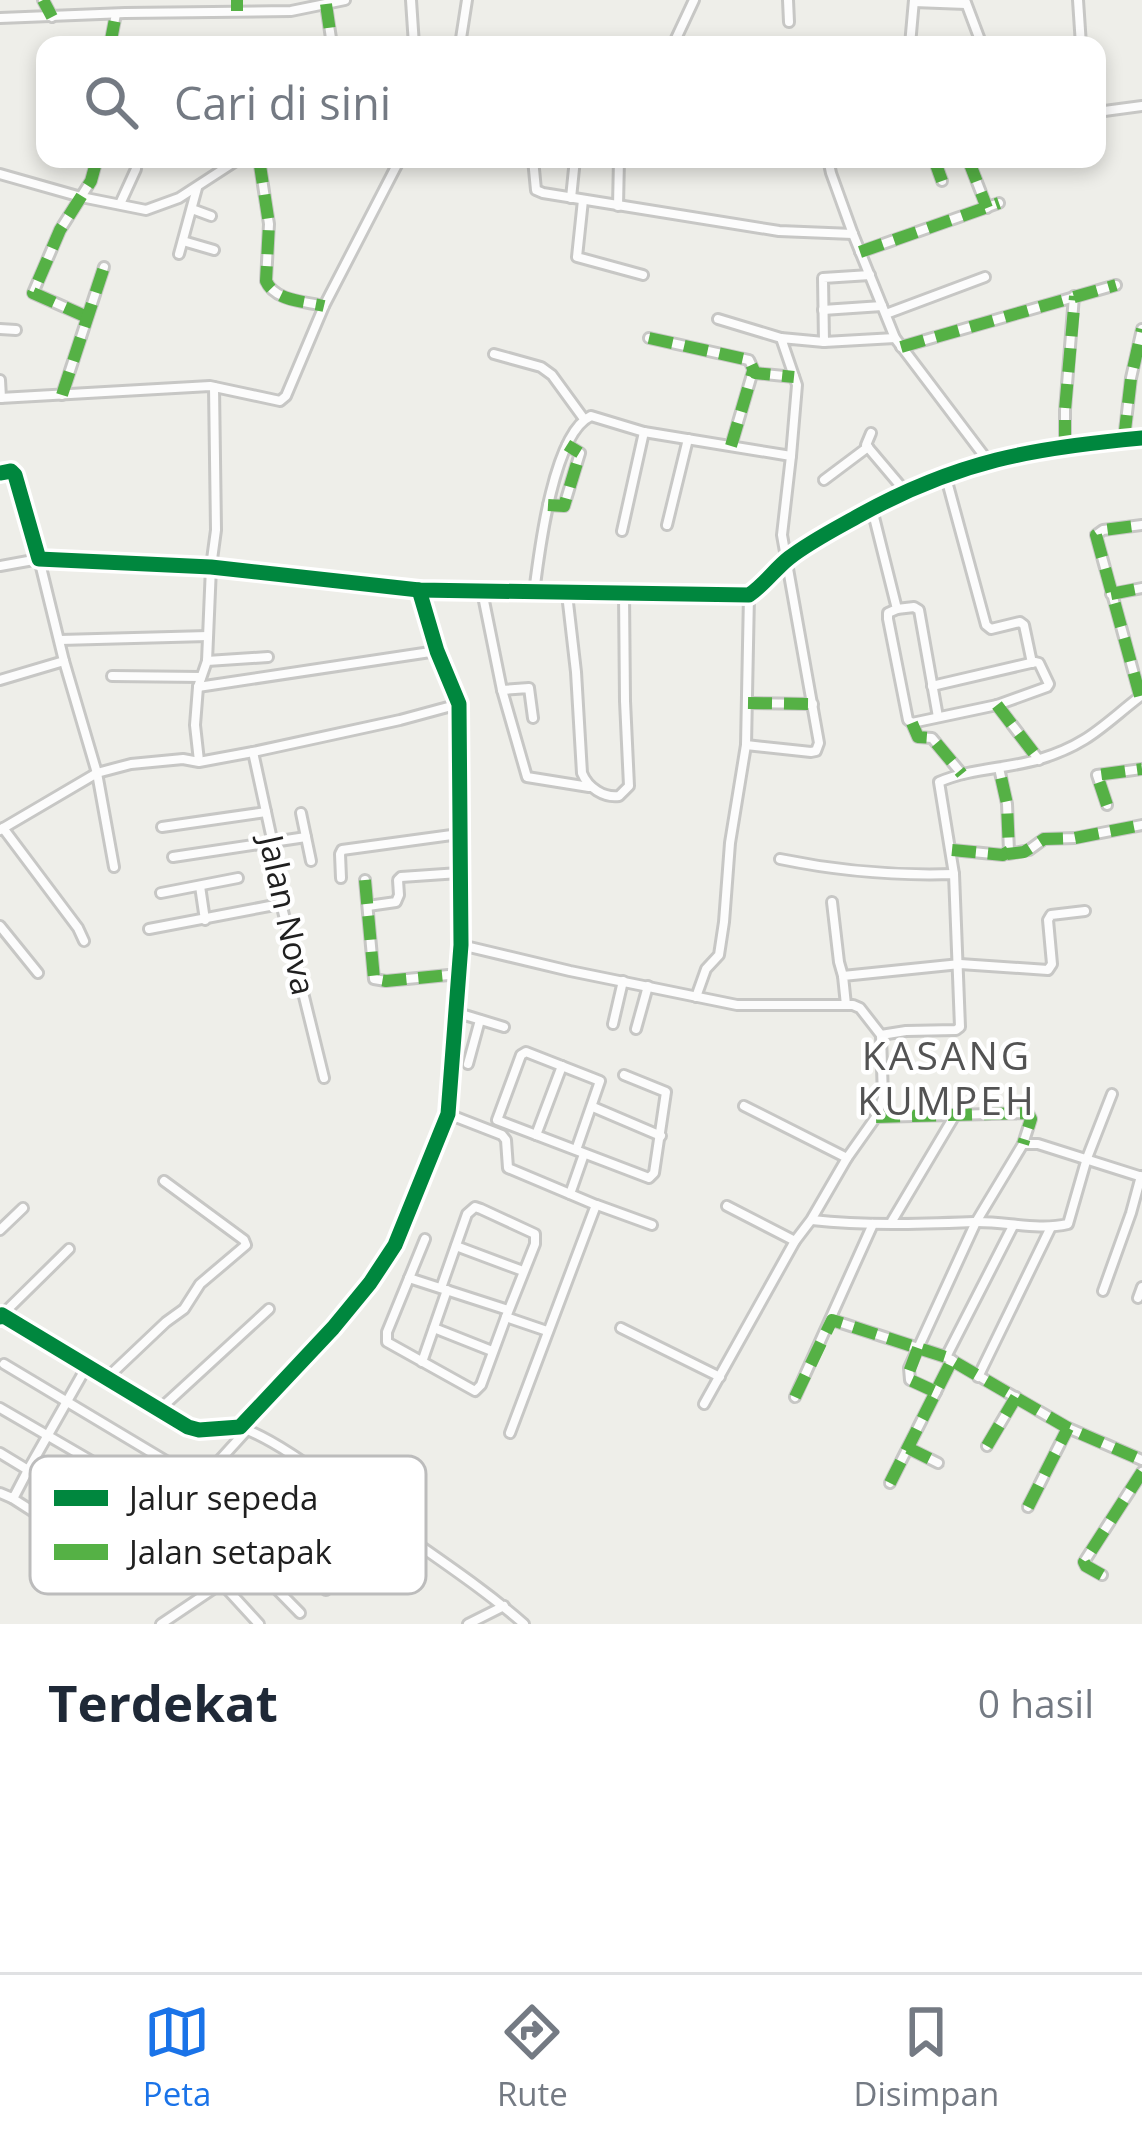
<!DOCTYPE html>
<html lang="id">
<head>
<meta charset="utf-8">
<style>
  :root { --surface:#fff; --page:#f6f6f7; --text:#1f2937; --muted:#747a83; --line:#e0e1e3; --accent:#1a73e8 }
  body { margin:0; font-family:"Open Sans",sans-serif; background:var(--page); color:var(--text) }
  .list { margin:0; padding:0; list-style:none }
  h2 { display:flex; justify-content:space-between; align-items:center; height:156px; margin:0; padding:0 48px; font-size:51px }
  h2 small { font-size:39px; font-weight:400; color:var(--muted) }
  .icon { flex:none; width:66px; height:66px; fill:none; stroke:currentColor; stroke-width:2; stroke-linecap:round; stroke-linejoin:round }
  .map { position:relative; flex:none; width:1142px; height:1624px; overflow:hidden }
  .search { position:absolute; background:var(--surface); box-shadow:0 6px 18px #0003; left:36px; right:36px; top:36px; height:132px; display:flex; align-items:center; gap:30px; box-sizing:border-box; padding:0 42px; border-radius:24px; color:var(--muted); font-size:45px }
  .sheet { height:348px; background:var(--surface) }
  nav { display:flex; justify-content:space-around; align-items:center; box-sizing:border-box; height:168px; border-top:3px solid var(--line); background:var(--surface); font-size:33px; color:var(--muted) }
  nav a { display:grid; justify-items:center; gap:6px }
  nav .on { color:var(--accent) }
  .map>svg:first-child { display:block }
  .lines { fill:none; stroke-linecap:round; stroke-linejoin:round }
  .minor-casing { stroke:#c7c7c5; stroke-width:14 }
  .minor { stroke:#fcfcfc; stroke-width:8 }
  .quiet { stroke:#55b145; stroke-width:12; stroke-dasharray:24 12; stroke-linecap:butt }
  .cycleway-casing { stroke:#fff; stroke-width:22 }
  .cycleway { stroke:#00873e; stroke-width:15 }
  .labels { text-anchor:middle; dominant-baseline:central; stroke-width:9; stroke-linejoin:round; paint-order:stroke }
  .street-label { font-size:33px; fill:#202020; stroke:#fff }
  .quarter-label { font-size:39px; letter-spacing:3px; fill:#535353; stroke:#fff }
  .key { fill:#fff; stroke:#bcbcbc; stroke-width:3 }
  .key-label { font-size:33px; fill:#202020 }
</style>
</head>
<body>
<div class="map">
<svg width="1142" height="1624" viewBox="0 0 1142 1624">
  <rect width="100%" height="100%" fill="#eeeee9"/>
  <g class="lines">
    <g class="minor-casing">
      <g id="minor">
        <polyline points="43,0 52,17"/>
        <polyline points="411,0 414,45"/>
        <polyline points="788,0 789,22"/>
        <polyline points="1078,0 1081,45"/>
        <polyline points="914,2 966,4"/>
        <polyline points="326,5 332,45"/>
        <polyline points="0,18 125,13 291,11 345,0"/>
        <polyline points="110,45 116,14"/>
        <polyline points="460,45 467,0"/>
        <polyline points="673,45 694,0"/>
        <polyline points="910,45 914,0"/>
        <polyline points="939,45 974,45 980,40 965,0"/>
        <polyline points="1097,112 1142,106"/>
        <path d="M259,159L269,224L266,281C275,301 303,301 324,306"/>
        <polyline points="533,159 536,190 543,193 779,231 853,234"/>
        <polyline points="828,159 831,173 853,234 895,338 988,461"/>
        <polyline points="934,159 942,181"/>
        <polyline points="968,159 987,208"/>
        <polyline points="0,174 81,197 146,210 179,198 239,159"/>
        <polyline points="571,198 575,159"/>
        <polyline points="583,200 577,257 643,275"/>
        <polyline points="120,204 136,169"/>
        <polyline points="618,206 619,159"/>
        <polyline points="192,209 211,216"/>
        <polyline points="183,241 214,250"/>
        <polyline points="860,252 999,203"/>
        <polyline points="179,254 197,188"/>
        <polyline points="870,275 823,278 824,342 895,338"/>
        <polyline points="823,310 882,306"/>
        <polyline points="886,314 985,277"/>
        <polyline points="87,317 33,293 60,230 91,181 97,159"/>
        <polyline points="718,319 781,338"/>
        <polyline points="0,329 16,330"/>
        <polyline points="649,338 749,360 755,373 794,377"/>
        <polyline points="901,347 1116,285"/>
        <polyline points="494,354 541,367 552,375 584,419"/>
        <polyline points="0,380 1,398"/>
        <polyline points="62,395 104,267"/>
        <polyline points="0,398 210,386 280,401 286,396 324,306 400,159"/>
        <polyline points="871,433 866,445 904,490"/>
        <polyline points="1124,439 1131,378 1142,329"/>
        <polyline points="1065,444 1065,410 1074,296"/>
        <polyline points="731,446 753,371"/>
        <polyline points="791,456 797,385 781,338 824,342"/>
        <path d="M0,473L11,471L15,475L39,559L211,567L419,590L749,595C764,585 775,569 789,558C811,541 837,528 860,515C958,461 1032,448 1142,438"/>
        <polyline points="945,474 986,625 991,629 1020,622 1024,625 1032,663"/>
        <polyline points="824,480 868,447"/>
        <polyline points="548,505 564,506 580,453 567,445"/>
        <polyline points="872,509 897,609 888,613 888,619 908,720 912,723 918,737 932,738 962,774"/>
        <polyline points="667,525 688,439"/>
        <polyline points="622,531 644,432"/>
        <polyline points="0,566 39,559 64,661 97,773 114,867"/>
        <polyline points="482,591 502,690 529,688 533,718"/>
        <path d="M534,593C539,553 553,433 591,416L644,432L791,456L782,535L819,743L816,751L811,752L746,745"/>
        <path d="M567,594L576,672L582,773C588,788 604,798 619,796L629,786L625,701L624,594"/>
        <polyline points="1111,594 1142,588"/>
        <polyline points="897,609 914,607 919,610 938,717"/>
        <polyline points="60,640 208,636"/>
        <polyline points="207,661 268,657"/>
        <polyline points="112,676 201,677"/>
        <polyline points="0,680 64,661"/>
        <polyline points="198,687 437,651"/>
        <polyline points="502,690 527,777 589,787"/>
        <polyline points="1140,696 1096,535 1103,530 1142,525"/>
        <polyline points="748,703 813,704"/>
        <polyline points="997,705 1039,760"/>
        <polyline points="912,723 997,705 1047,687 1049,684 1039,663 1035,662 932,686"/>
        <polyline points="253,752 273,844 281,903 324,1078"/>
        <polyline points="199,761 195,725 198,687 207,661 211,567 216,530 214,387"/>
        <polyline points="1107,805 1097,775 1142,769"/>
        <polyline points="301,813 311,861"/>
        <polyline points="162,827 266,812"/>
        <polyline points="3,828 78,928 84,941"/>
        <polyline points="0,830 97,773 131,764 183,759 199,762 253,752 400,720 459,704"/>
        <polyline points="952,850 1003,855 1009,851 1007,804 999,768"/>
        <polyline points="1009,854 1029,850 1044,839 1075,838 1142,825"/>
        <polyline points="173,857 306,837"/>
        <path d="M780,859C838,871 894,876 954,874L960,1027L956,1030L906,1031L881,1035"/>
        <path d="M954,874L939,782C971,768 1007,769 1040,759C1089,744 1103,725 1142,695"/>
        <polyline points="341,878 340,854 342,850 459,834"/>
        <polyline points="365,880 374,979 386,981 459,974"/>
        <polyline points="200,886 205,920"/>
        <polyline points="161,893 238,878"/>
        <polyline points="832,902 839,962 843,976"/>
        <polyline points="368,906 396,902 399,895 398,880 401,877 459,873"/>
        <polyline points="0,926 38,973"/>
        <polyline points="149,929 280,904"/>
        <polyline points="461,945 570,971 737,1005 853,1005 860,1008 881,1035 883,1098 876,1117 847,1158 811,1220 795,1241 704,1404"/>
        <polyline points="696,997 706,969 719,955 724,922 730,843 746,745 749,595"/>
        <polyline points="846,1005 843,976 960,964 1048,970 1052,964 1048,920 1051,915 1085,911"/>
        <polyline points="458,1013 504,1027"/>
        <polyline points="613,1024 623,981"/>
        <polyline points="636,1029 648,986"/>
        <polyline points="468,1064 480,1020"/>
        <polyline points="744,1106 847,1158"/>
        <polyline points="593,1107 661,1136"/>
        <polyline points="448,1114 502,1135 506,1140 508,1168 596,1205 510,1433"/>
        <polyline points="876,1117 1028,1113 1031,1119 1023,1144"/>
        <polyline points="536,1135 562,1066"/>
        <polyline points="576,1150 600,1081 526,1052 521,1055 497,1120 649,1178 654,1173 666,1092 624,1075"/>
        <polyline points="570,1194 584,1154"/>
        <polyline points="597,1205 652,1225"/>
        <polyline points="727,1206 795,1241"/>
        <path d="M812,1220C865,1226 920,1224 974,1222C1005,1221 1037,1231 1068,1224L1087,1158L1112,1094"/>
        <polyline points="892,1221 955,1115"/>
        <polyline points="0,1230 23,1208"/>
        <polyline points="425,1239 387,1332 387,1342 475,1391 481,1385 506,1317"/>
        <polyline points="456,1246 523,1271"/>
        <polyline points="409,1278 508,1310"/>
        <polyline points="441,1288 467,1214 475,1207 481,1209 535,1234 535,1244 506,1317 547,1331"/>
        <polyline points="1103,1291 1131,1213 1141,1176"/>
        <polyline points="1138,1298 1142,1287"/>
        <polyline points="2,1315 69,1249"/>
        <polyline points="0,1317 2,1315 188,1427 199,1430 240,1427 333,1328 370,1283 395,1245 448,1114 461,945 459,704 437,651 419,590"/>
        <polyline points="832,1320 946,1357 1068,1428 1142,1460"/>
        <polyline points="434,1328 492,1351"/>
        <polyline points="621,1328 720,1377"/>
        <polyline points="946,1357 1013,1226"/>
        <polyline points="422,1362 447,1290"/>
        <polyline points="4,1364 196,1479"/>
        <polyline points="108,1377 166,1322 184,1309 200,1284 246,1245 244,1240 164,1181"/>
        <polyline points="978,1377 1051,1227"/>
        <polyline points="936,1392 910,1380 909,1368 976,1222 1023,1144 1038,1144 1142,1177"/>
        <polyline points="795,1397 873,1224"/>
        <polyline points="0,1408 162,1502 93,1550 12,1498"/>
        <polyline points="160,1409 269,1309"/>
        <path d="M240,1427C284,1443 335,1486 374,1513C424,1550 477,1583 524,1624"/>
        <polyline points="987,1446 1016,1397"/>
        <polyline points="908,1448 938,1463"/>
        <polyline points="0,1453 28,1470 87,1366"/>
        <polyline points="890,1483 952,1360"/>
        <polyline points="0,1493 12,1498 15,1495 28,1470 126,1527"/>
        <polyline points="162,1502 217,1463 247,1430"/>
        <polyline points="1028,1507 1068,1428"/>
        <polyline points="198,1509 300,1613"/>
        <polyline points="172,1529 259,1624"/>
        <polyline points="274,1537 326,1590"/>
        <polyline points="1102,1575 1086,1566 1084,1562 1142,1472"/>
        <polyline points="161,1624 222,1583 274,1537 318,1474"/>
        <polyline points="468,1624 504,1606"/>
      </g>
    </g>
    <use href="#minor" class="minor"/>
    <g class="quiet">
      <polyline points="43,0 52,17"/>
      <polyline points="237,0 237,11"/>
      <polyline points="326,4 332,45"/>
      <polyline points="110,45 116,14"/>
      <path d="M259,159L269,224L266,281C275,301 303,301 324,306"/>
      <polyline points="934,159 942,181"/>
      <polyline points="968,159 987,208"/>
      <polyline points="860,252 999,203"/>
      <polyline points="87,317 33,293 60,230 91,181 97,159"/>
      <polyline points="649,338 749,360 755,373 794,377"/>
      <polyline points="901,347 1116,285"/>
      <polyline points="62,395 104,267"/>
      <polyline points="1124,439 1131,378 1142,329"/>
      <polyline points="1065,444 1065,410 1075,296"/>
      <polyline points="731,446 753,371"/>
      <polyline points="548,505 564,506 580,453 567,445"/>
      <polyline points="1111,594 1142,588"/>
      <polyline points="1140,696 1096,535 1103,530 1142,525"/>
      <polyline points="748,703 813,704"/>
      <polyline points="997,705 1039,760"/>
      <polyline points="912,723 918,737 932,738 962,774"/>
      <polyline points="1107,805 1097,775 1142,769"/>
      <polyline points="952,850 1003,855 1009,851 1007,804 999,768"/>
      <polyline points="1007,854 1024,852 1044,839 1075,838 1142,825"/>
      <polyline points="365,880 374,979 386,981 459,974"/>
      <polyline points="876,1117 1028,1113 1031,1119 1023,1144"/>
      <polyline points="918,1348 908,1375 910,1380 936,1392"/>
      <polyline points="795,1397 832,1320 946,1357 1068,1428 1142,1460"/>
      <polyline points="987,1446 1016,1397"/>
      <polyline points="908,1448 938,1463"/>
      <polyline points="890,1483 952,1360"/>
      <polyline points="1028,1507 1068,1428"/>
      <polyline points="1102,1575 1086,1566 1084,1562 1142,1472"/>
    </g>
    <g class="cycleway-casing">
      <g id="cycleway">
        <path d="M0,473L11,471L15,475L39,559L211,567L419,590L749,595C764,585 775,569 789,558C811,541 837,528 860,515C958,461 1032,448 1142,438"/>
        <polyline points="0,1317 2,1315 188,1427 199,1430 240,1427 333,1328 370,1283 395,1245 448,1114 461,945 459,704 437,651 419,590"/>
      </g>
    </g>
    <use href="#cycleway" class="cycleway"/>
  </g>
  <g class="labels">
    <g class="street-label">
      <text transform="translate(288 915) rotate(78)">Jalan Nova</text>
    </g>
    <g class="quarter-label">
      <text x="947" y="1054">KASANG<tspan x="947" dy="45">KUMPEH</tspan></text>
    </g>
  </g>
  <rect x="30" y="1456" width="396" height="138" rx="18" class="key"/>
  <rect x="54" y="1490" width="54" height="16" fill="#00873e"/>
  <rect x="54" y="1544" width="54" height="16" fill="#55b145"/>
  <g class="key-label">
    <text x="129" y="1510">Jalur sepeda</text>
    <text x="129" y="1564">Jalan setapak</text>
  </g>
</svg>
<div class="search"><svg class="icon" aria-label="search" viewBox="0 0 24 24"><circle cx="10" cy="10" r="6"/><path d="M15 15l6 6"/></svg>Cari di sini</div>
</div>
<section class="sheet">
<h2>Terdekat<small>0 hasil</small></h2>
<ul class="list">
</ul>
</section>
<nav>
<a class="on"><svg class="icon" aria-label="map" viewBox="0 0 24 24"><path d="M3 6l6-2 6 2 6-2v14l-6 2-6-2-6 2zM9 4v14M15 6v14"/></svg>Peta</a>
<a><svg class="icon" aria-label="directions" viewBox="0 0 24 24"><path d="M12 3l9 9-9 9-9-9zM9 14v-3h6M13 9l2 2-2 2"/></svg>Rute</a>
<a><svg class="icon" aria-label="saved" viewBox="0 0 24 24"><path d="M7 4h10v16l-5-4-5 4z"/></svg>Disimpan</a>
</nav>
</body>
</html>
